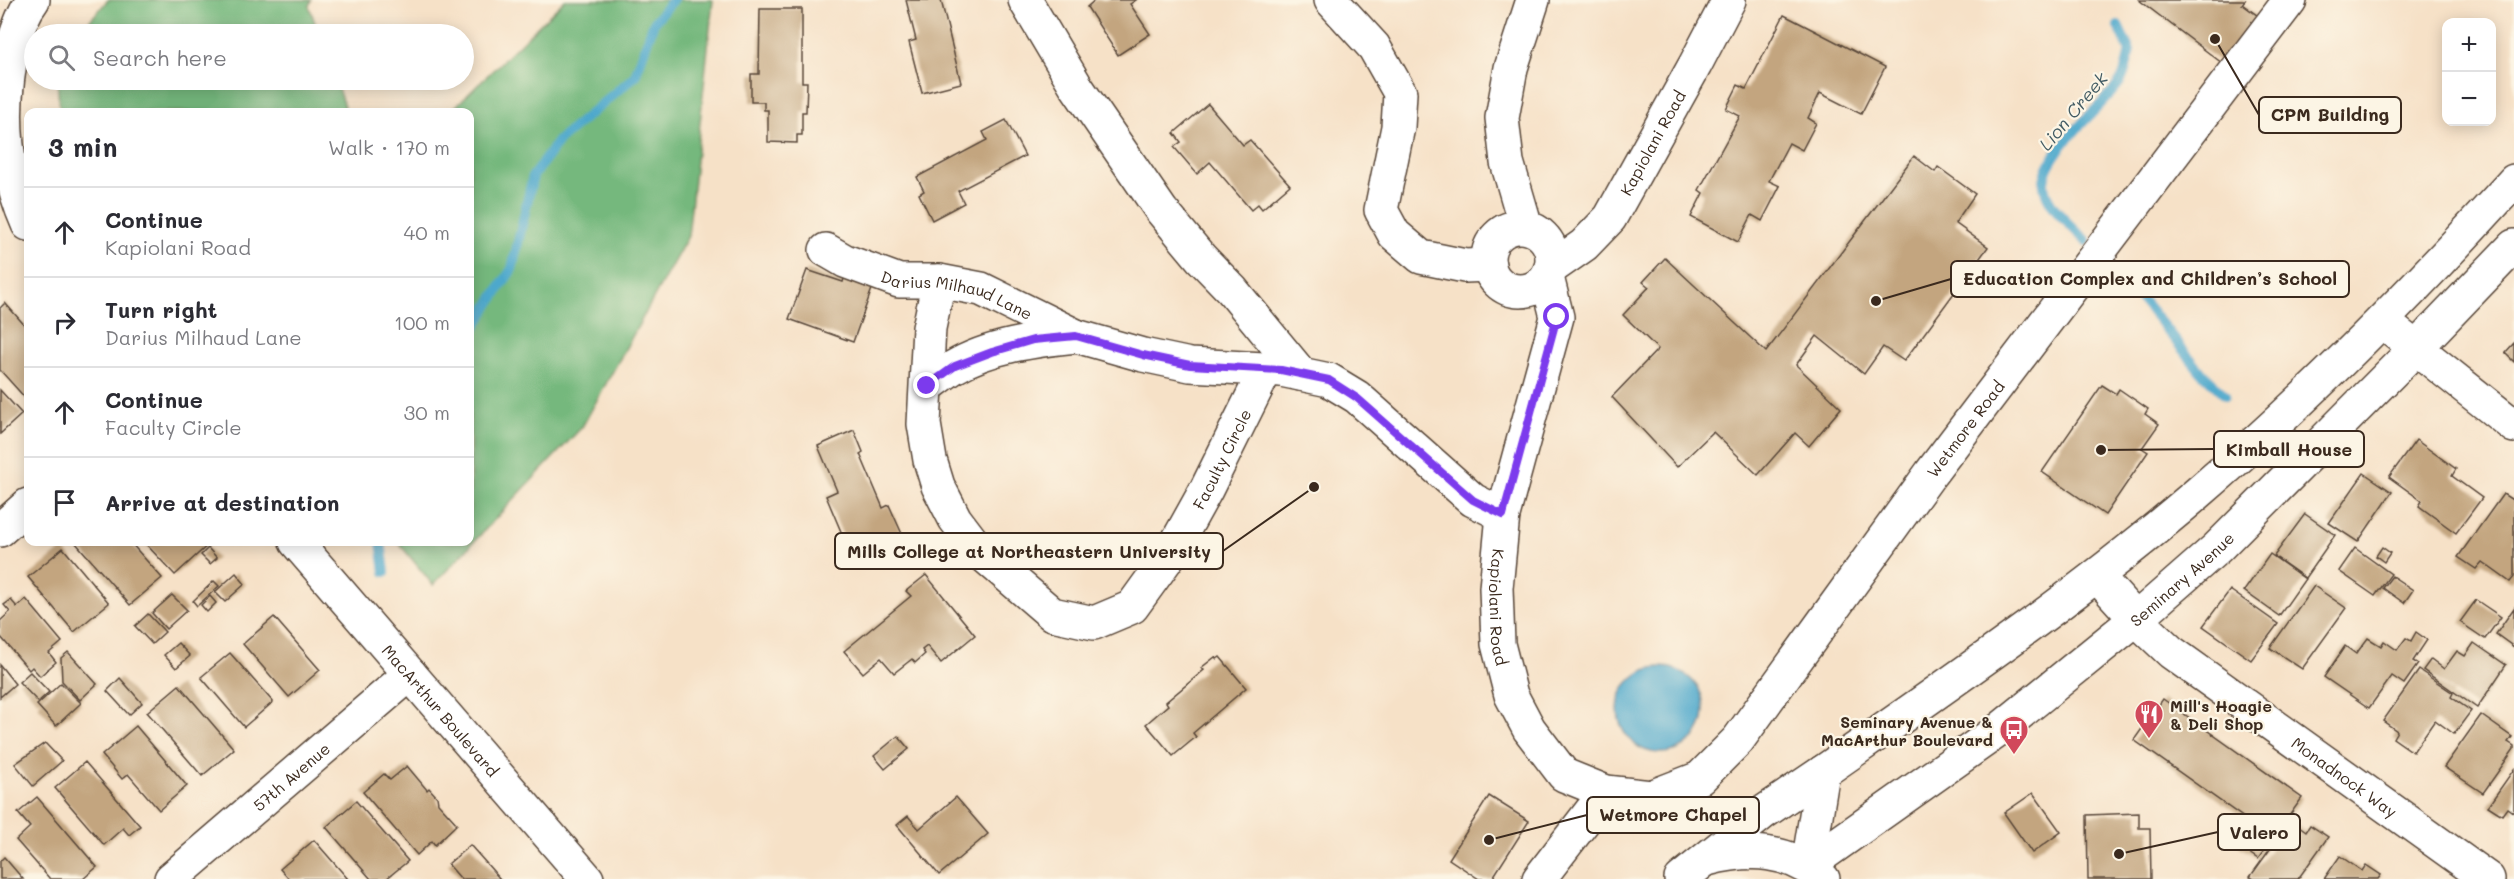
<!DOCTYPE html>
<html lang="en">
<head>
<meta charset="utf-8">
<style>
  :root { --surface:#fff; --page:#f7f7f7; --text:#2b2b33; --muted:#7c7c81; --line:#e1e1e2 }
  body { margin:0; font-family:Mali,sans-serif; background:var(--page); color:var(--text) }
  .controls { position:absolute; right:18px; top:18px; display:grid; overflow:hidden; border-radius:12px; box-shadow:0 3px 15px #0003 }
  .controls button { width:54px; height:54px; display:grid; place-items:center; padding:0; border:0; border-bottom:2px solid var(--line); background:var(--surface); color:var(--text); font:30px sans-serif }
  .stop { position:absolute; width:18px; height:18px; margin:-14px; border:4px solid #7c3aed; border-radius:50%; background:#fff }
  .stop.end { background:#7c3aed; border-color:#fff; box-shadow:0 2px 6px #0008 }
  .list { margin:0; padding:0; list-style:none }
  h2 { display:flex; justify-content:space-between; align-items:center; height:78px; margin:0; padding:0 24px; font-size:26px }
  h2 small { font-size:20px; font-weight:400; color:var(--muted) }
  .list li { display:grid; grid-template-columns:39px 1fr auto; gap:18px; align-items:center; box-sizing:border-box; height:90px; padding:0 24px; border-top:2px solid var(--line) }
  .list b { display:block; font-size:22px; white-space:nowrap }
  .list p { margin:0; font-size:20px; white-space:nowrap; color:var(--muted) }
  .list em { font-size:20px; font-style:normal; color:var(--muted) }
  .icon { flex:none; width:33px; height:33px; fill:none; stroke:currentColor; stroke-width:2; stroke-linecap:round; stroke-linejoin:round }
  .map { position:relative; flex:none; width:2514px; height:879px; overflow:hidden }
  .search { position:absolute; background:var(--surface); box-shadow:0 3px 15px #0003; left:24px; top:24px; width:450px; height:66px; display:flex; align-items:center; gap:15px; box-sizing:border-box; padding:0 21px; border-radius:33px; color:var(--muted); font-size:22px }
  .panel { position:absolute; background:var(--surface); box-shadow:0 3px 15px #0003; left:24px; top:108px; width:450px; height:438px; border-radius:12px }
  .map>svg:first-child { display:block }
  .forest { fill:#74b87d; stroke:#58714e; stroke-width:1.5 }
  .water { fill:#4ea8cc; stroke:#446975; stroke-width:1.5 }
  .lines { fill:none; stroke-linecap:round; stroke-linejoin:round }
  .stream { stroke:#4ea8cc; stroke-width:10 }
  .building { fill:#c3a57f }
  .minor-casing { stroke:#574537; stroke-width:36 }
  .tertiary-casing { stroke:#574537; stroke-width:36 }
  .secondary-casing { stroke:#574537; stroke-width:36 }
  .minor { stroke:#fff; stroke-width:33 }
  .tertiary { stroke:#fff; stroke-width:33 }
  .secondary { stroke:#fff; stroke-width:33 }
  .route { stroke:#7c3aed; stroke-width:8 }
  .labels { text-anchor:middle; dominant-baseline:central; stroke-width:4.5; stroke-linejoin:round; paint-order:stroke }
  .street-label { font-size:16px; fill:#3b2a1e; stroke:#fcf5e5 }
  .poi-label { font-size:16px; font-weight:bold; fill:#3b2a1e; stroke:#fcf5e5; text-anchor:start }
  .water-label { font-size:18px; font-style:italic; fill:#435c64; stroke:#fcf5e5 }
  .leader { fill:none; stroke:#3b2a1e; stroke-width:2 }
  .callout-dot { fill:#3b2a1e; stroke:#fcf5e5; stroke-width:2 }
  .callout { fill:#fcf5e5; stroke:#3b2a1e; stroke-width:2 }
  .callout-label { font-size:18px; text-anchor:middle; font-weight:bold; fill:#3b2a1e }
</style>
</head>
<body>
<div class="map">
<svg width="2514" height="879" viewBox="0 0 2514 879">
  <rect width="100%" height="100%" fill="#fcf5e5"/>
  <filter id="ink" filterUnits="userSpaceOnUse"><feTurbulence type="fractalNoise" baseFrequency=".0167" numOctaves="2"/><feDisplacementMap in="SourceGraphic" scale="12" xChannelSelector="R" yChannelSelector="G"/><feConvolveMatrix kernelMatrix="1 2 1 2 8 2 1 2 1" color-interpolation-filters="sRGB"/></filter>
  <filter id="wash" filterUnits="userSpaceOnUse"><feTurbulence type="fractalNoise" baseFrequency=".008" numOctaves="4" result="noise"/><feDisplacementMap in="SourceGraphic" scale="24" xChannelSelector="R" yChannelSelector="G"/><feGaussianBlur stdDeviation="1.35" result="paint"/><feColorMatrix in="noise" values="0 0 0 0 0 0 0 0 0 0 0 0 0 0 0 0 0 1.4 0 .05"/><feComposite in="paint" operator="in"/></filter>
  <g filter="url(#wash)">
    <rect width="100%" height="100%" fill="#f6e1c7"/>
    <g class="forest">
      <polygon points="108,0 311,0 309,6 319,34 78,34"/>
      <polygon points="565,0 713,0 688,236 582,427 433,585 398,542 470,542 470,112 450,112"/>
      <polygon points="57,80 335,80 346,112 60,112"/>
    </g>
    <circle class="water" cx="1661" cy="710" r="43"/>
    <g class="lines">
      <g class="stream">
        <path d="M2086,241C2073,227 2047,207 2044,186C2041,154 2103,107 2120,82C2126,74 2127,61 2130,51L2118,26"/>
        <polyline points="2120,273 2202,373 2225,395"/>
        <polyline points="470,334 512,269 533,176 559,140 635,76 654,22 673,0"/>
        <polyline points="381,542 385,572"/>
      </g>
    </g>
    <g id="blocks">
      <g class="building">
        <polygon points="906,0 941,0 961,83 922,93 909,42 916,40"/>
        <polygon points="1095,0 1136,0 1130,4 1150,34 1118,55 1087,7"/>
        <polygon points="2139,0 2245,0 2242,4 2258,16 2222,63"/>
        <polygon points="760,9 802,9 802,82 807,82 806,112 802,112 802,135 797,135 797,143 768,142 768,110 764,110 764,102 751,102 751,74 759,74"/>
        <polygon points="1784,15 1885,67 1861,114 1820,93 1808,118 1816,123 1802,150 1789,143 1769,181 1780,186 1762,221 1752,215 1738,242 1691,217 1703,193 1699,190 1740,116 1726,109 1738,85 1746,89"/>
        <polygon points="1208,104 1243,145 1250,140 1290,185 1262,209 1258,204 1251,210 1210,162 1197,174 1174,147 1181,142 1174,133"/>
        <polygon points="1006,120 1025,156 958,191 964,203 932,220 919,194 924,191 917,177 987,140 983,132"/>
        <polygon points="1914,156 1935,172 1938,167 1975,194 1955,223 1988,247 1904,361 1883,347 1864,374 1817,336 1796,365 1841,408 1809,446 1795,433 1758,475 1713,432 1677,467 1612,397 1658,349 1623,315 1649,287 1643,282 1665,258 1766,352"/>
        <polygon points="807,270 843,282 845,276 873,286 853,342 789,319"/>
        <polygon points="5,303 28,329 28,401 0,370 0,308"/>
        <polygon points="2514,343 2514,362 2505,353"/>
        <polygon points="2102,385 2116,394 2119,389 2148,409 2145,414 2159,424 2142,448 2148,452 2105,515 2042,472"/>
        <polygon points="0,390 22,414 0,434"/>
        <polygon points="854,430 863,452 860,454 883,508 889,505 907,545 856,567 826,496 837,491 818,446"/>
        <polygon points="2416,440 2456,469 2452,476 2482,498 2456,533 2419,506 2422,501 2389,477"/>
        <polygon points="2364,473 2392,492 2358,542 2329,523"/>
        <polygon points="2503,494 2514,501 2514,577 2510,582 2482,562 2476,569 2458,557"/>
        <polygon points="2305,514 2335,535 2305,578 2274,556"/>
        <polygon points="75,542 130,542 162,578 130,605"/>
        <polygon points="144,542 211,542 175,575"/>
        <polygon points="2382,547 2390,553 2384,562 2376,556"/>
        <polygon points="63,548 109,603 74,632 28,577"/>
        <polygon points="208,548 217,558 210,564 201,555"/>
        <polygon points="2355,548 2391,574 2375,596 2339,571"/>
        <polygon points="2270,554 2305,579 2279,616 2244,591"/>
        <polygon points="236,573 245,584 225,602 215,592"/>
        <polygon points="926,575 975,635 941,663 927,646 922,650 925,654 915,663 912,659 894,673 881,658 863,673 844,651 911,596 906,591"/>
        <polygon points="2392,576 2413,590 2404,603 2383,588"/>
        <polygon points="214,581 219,586 197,606 193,601"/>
        <polygon points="2314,586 2346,608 2302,669 2270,648"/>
        <polygon points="2230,590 2278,624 2251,660 2203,626"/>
        <polygon points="172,595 187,610 166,629 152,613"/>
        <polygon points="210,596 216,603 207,612 201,605"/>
        <polygon points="26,599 62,642 49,653 56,662 40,676 32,667 29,670 0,636 0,621 10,612 4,605 11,600 17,607"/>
        <polygon points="2476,600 2501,617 2485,639 2460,622"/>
        <polygon points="2514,608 2514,647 2496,634"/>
        <polygon points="148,614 165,632 152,644 135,626"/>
        <polygon points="274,617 320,670 289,697 243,644"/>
        <polygon points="2416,632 2427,640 2413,661 2418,664 2404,684 2392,676 2369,708 2324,677 2345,646 2356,654 2368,638 2381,646 2384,641 2397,650 2406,638 2411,641"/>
        <polygon points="178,643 190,656 176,668 164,655"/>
        <polygon points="2474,643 2506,665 2477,708 2423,670 2431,659 2444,669 2457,651 2465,656"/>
        <polygon points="68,652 97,684 80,700 62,681 61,658"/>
        <polygon points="230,653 273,702 244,727 201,677"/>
        <polygon points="1215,657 1217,659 1220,657 1246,688 1193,733 1196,737 1173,756 1146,724 1168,705 1166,702 1204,670 1201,668"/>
        <polygon points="0,665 15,684 0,697"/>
        <polygon points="2419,670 2453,693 2451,697 2471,711 2454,734 2435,720 2413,752 2393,738 2397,731 2383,721"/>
        <polygon points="30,672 49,692 38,702 19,682"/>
        <polygon points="120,678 142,703 129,715 107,691"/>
        <polygon points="61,683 81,703 56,726 37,705"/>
        <polygon points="179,685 234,749 202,776 147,712"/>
        <polygon points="2163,699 2302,798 2258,859 2236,844 2251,823 2134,740"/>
        <polygon points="2481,715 2512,737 2508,742 2514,746 2514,749 2483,793 2444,767"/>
        <polygon points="136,726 187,786 159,810 128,774 122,779 102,755"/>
        <polygon points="898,736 909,749 885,769 874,756"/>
        <polygon points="45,743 62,761 33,786 15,764"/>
        <polygon points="85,762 140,826 129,835 123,828 104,845 55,788"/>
        <polygon points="407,766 427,790 429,788 437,797 438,803 457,824 435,845 432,841 417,855 363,792 384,774 390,780"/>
        <polygon points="2514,769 2514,813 2507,808 2502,815 2488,806"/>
        <polygon points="2033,793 2061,832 2032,853 2004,813"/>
        <polygon points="1489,796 1529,821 1492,879 1479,879 1449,859"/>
        <polygon points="37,797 97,867 83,879 50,879 16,840 30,827 18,813"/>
        <polygon points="956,797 988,834 939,875 897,825 908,816 919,829"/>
        <polygon points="356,801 408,861 386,879 371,879 326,827"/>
        <polygon points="2139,813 2139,828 2150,828 2151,879 2088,879 2087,815"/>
        <polygon points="2291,820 2306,831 2310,825 2328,837 2298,879 2254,879 2250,877"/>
        <polygon points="314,840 348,879 289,879 280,869"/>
        <polygon points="470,845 486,863 500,879 461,879 448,864"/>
        <polygon points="2340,856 2362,871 2366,865 2381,875 2378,879 2324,879"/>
        <polygon points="4,857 23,879 0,879 0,861"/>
      </g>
    </g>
  </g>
  <g filter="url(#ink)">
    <use href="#blocks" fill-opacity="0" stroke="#574537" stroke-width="1.5"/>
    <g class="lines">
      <g class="minor-casing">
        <g id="minor">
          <polyline points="1025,0 1076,86 1161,210 1201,258 1232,290 1301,374"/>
          <polyline points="1331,0 1374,47 1400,93 1398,127 1381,210 1394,234 1421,257 1465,266 1489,265"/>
          <polyline points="1526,227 1507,162 1502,118 1511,68 1533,0"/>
          <circle cx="1520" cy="259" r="32"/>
          <path id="s1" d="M826,250L845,261L899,281H939L981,289L1076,336L1143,355L1190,365L1281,370L1329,380L1357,397L1473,500L1503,515"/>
          <path id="s2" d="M1551,268L1584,245L1610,218L1695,65L1729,0"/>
          <path id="s3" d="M1547,277L1557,317L1503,515L1496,588L1498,644L1511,695L1529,729L1564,775L1606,792L1651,797L1700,778L1738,740L1931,473L2290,0"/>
          <path id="s4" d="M939,281L929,328L924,424L930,460L938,486L955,519L980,552L1052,614L1094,623L1132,607L1171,553L1206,490L1266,369"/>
          <polyline points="2382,321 2514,426"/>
          <path d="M927,386C936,380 944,373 954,367C989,346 1036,340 1076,336"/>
          <polyline points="0,530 28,505"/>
          <path id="s5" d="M2097,576L2136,619L2171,652L2488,879"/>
          <path id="s6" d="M171,879L410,674"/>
          <polyline points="1539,879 1606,792"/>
        </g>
      </g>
      <g class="tertiary-casing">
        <g id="tertiary">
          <path d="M1808,865L1823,772C1949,684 2082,593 2198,493C2310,397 2414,291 2514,181"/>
          <path id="s7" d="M1808,865L1999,730L2136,619L2217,548L2416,348L2514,246"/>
        </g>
      </g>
      <g class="secondary-casing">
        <g id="secondary">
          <path d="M28,224C2,165 0,104 14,42C19,27 23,13 33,0"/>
          <path id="s8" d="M296,542L587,879"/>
          <path d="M1707,859C1750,848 1789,849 1823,879"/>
          <polyline points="1681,879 1764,812 1823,772"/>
        </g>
      </g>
      <use href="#minor" class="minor"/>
      <use href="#tertiary" class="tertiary"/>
      <use href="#secondary" class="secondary"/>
    </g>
  </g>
  <g class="lines" filter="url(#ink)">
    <polyline class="route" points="927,386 955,366 992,352 1033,340 1076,336 1143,355 1190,365 1281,370 1329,380 1357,398 1473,500 1503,515 1557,317"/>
  </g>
  <defs>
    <g id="restaurant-pin" transform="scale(1.5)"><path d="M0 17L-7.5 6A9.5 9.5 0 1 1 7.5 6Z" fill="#d1495b" stroke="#fcf5e5"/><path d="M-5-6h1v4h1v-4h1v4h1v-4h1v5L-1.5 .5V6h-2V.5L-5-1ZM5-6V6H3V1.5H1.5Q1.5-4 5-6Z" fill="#fff"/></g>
    <g id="bus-pin" transform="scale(1.5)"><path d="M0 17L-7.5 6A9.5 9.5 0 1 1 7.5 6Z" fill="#d1495b" stroke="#fcf5e5"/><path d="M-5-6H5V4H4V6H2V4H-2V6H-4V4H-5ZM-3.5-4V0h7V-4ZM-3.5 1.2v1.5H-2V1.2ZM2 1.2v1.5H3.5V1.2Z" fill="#fff"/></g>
  </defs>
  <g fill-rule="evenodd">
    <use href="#restaurant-pin" x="2149" y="714"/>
    <use href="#bus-pin" x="2014" y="730"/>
  </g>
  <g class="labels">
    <g class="street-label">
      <text stroke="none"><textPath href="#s2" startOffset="164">Kapiolani Road</textPath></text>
      <text stroke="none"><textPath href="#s1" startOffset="140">Darius Milhaud Lane</textPath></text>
      <text stroke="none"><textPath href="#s3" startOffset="1107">Wetmore Road</textPath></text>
      <text stroke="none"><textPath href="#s4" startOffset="639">Faculty Circle</textPath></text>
      <text stroke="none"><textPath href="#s7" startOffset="471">Seminary Avenue</textPath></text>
      <text stroke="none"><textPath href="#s3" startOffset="339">Kapiolani Road</textPath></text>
      <text stroke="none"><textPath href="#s8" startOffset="222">MacArthur Boulevard</textPath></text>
      <text stroke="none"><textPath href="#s6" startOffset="158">57th Avenue</textPath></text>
      <text stroke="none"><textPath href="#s5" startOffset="320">Monadnock Way</textPath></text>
    </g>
    <g class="poi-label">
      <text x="2170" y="705">Mill's Hoagie<tspan x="2170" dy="18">&amp; Deli Shop</tspan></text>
      <text x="1993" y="721" text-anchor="end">Seminary Avenue &amp;<tspan x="1993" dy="18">MacArthur Boulevard</tspan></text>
    </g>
    <g class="water-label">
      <text transform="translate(2073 111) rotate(-50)">Lion Creek</text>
    </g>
  </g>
  <path class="leader" d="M2215 39L2259 115M1876 301L1951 279M2101 450L2214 449M1314 487L1223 551M1489 840L1587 815M2119 854L2218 832"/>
  <g class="callout-dot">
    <circle cx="2215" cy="39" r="6"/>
    <circle cx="1876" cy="301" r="6"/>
    <circle cx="2101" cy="450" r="6"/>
    <circle cx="1314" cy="487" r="6"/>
    <circle cx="1489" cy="840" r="6"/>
    <circle cx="2119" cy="854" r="6"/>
  </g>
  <g class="callout">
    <rect x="2259" y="97" width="142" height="36" rx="6"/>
    <rect x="1951" y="261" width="398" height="36" rx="6"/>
    <rect x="2214" y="431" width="150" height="36" rx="6"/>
    <rect x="835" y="533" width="388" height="36" rx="6"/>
    <rect x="1587" y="797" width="172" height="36" rx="6"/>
    <rect x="2218" y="814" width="82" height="36" rx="6"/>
  </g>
  <g class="callout-label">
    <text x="2330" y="121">CPM Building</text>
    <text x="2150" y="285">Education Complex and Children’s School</text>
    <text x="2289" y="456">Kimball House</text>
    <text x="1029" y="558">Mills College at Northeastern University</text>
    <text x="1673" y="821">Wetmore Chapel</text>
    <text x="2259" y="839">Valero</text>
  </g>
</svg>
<div class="controls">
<button>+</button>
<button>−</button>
</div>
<div class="stop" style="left:1557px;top:317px"></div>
<div class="stop end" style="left:927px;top:386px"></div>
<div class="search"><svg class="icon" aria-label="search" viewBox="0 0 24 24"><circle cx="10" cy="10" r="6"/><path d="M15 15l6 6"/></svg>Search here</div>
<section class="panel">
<h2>3 min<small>Walk · 170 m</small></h2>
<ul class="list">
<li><svg class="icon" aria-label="ahead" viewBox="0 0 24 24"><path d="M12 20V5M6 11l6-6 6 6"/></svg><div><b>Continue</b><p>Kapiolani Road</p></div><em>40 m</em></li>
<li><svg class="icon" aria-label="right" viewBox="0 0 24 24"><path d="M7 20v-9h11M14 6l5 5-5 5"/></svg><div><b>Turn right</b><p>Darius Milhaud Lane</p></div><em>100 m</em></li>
<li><svg class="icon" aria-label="ahead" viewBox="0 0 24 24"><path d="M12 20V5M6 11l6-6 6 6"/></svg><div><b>Continue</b><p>Faculty Circle</p></div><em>30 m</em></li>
<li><svg class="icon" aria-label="arrive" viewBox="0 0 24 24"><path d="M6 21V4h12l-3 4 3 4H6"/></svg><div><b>Arrive at destination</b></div></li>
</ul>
</section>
</div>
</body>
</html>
